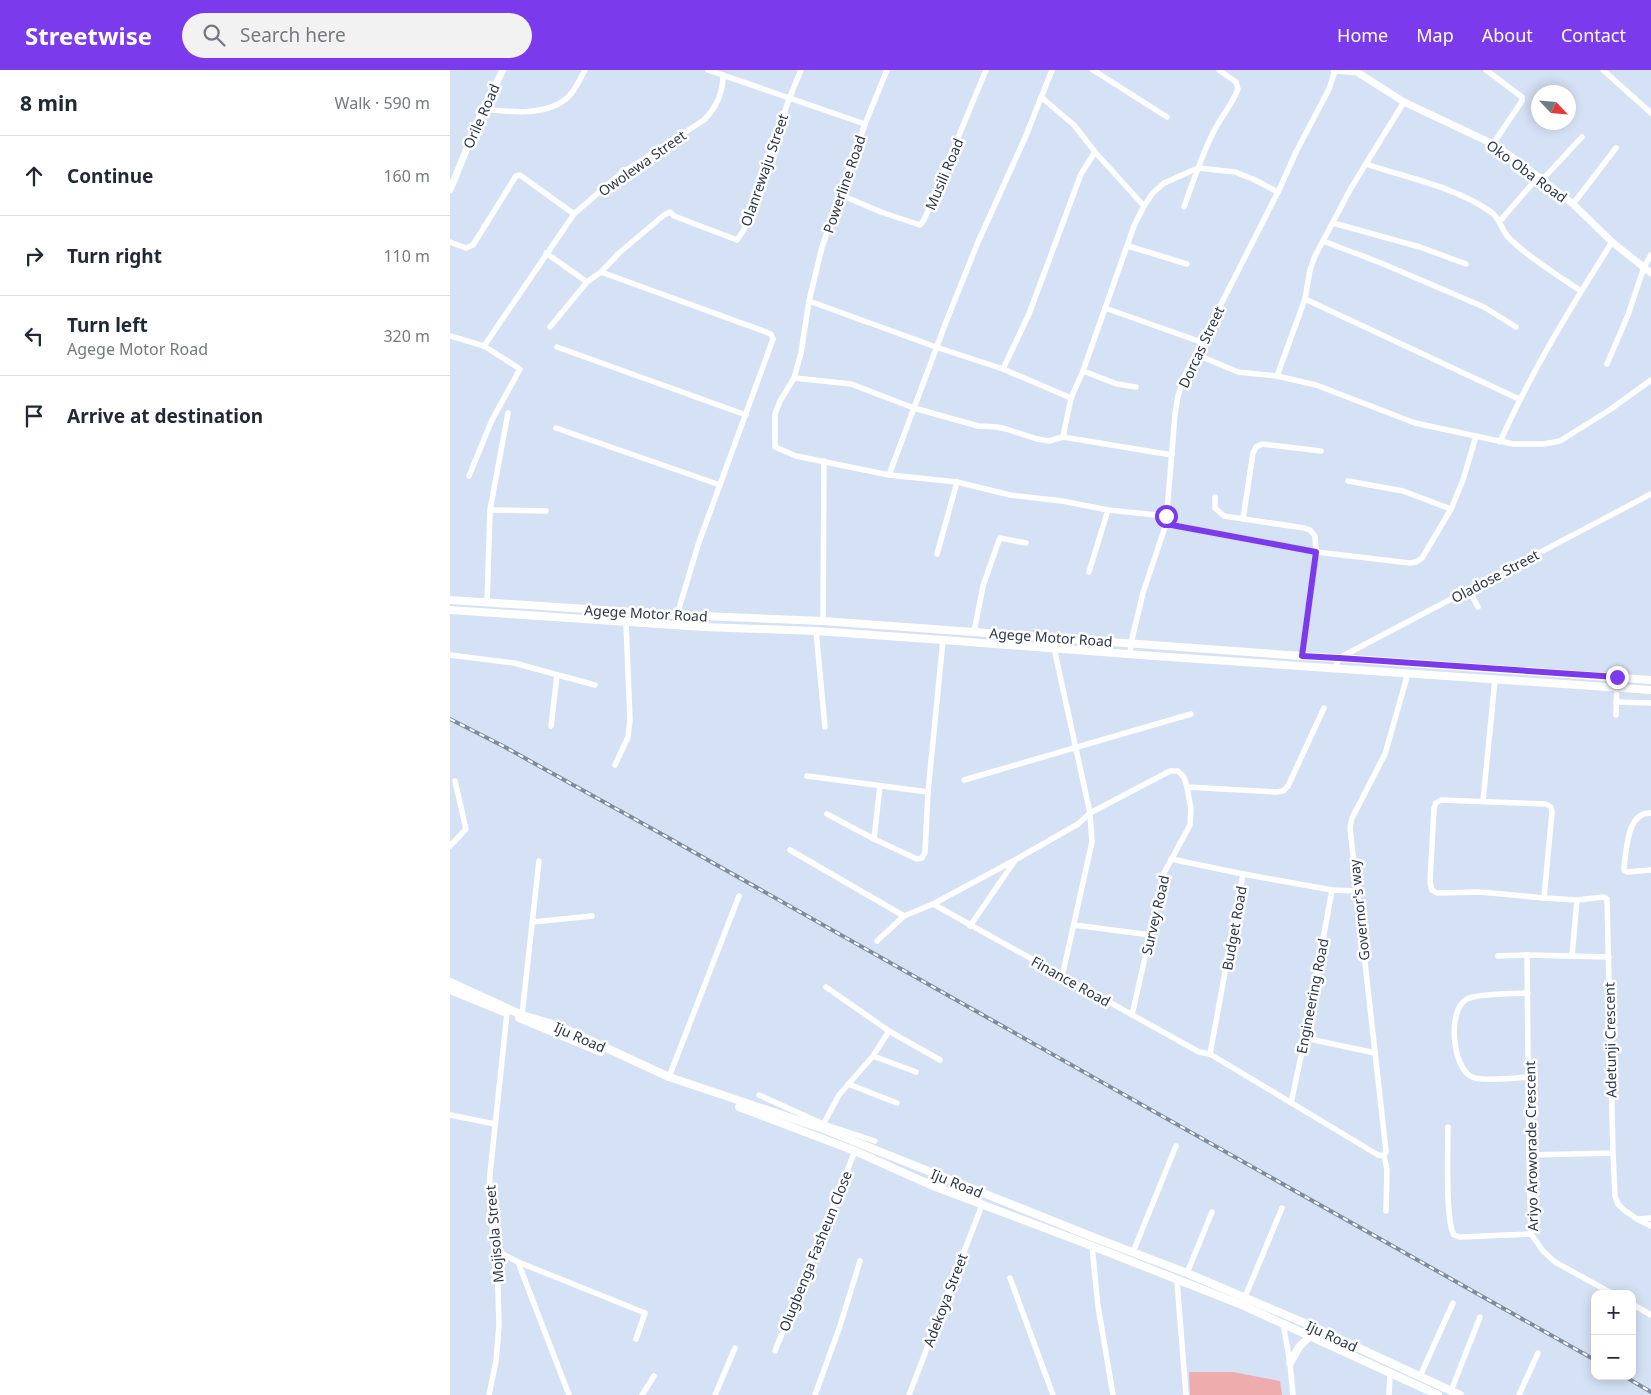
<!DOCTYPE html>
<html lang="en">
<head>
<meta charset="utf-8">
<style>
  :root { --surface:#fff; --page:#f2f2f3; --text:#1f2937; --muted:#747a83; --line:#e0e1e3; --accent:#7c3aed }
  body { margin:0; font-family:"Noto Sans",sans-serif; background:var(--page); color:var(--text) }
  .controls { position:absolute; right:15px; bottom:15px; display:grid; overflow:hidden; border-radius:10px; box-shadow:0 2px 12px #0003 }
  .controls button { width:45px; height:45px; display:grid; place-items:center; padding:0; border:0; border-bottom:1px solid var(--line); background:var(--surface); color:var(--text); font:25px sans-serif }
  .compass { position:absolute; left:1081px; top:15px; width:45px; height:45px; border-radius:50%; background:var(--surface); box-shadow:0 2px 12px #0003; rotate:116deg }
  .stop { position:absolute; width:15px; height:15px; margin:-11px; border:4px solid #7c3aed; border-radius:50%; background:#fff }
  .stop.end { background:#7c3aed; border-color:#fff; box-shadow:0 1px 5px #0008 }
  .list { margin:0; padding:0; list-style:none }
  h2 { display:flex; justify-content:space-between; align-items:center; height:65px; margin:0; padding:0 20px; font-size:21px }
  h2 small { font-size:16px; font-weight:400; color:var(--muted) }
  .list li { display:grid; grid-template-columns:32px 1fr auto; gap:15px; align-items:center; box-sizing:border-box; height:80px; padding:0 20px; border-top:1px solid var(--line) }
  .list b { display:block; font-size:19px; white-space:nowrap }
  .list p { margin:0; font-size:16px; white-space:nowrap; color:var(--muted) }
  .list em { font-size:16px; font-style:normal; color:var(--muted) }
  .icon { flex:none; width:28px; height:28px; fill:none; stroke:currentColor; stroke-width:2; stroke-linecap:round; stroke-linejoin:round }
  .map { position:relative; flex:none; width:1201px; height:1325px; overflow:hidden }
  header { display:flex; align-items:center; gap:30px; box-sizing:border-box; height:70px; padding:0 25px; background:var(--accent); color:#fff }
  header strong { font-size:24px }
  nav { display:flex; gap:28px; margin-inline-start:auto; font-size:18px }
  .search { width:350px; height:45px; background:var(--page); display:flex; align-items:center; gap:12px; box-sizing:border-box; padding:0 18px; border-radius:28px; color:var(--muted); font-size:19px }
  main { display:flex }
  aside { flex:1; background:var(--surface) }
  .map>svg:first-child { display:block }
  .green { fill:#eeacac }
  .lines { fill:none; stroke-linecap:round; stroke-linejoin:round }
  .minor { stroke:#fff; stroke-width:5.5 }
  .tertiary { stroke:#fff; stroke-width:7 }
  .secondary { stroke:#fff; stroke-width:8 }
  .rail-casing { stroke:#7f8ca0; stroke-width:4 }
  .rail { stroke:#fff; stroke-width:2; stroke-dasharray:5.5; stroke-linecap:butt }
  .route { stroke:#7c3aed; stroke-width:6 }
  .labels { text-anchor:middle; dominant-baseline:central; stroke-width:5; stroke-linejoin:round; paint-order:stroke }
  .street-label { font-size:14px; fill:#2b384b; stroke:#fff }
</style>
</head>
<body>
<header>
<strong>Streetwise</strong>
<div class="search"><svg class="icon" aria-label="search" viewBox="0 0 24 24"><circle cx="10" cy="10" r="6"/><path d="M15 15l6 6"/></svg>Search here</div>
<nav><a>Home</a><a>Map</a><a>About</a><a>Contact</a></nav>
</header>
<main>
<aside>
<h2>8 min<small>Walk · 590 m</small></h2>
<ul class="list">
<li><svg class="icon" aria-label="ahead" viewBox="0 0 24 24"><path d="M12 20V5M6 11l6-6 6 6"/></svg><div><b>Continue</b></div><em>160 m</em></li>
<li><svg class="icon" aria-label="right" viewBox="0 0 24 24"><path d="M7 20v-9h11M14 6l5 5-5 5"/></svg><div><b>Turn right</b></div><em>110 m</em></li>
<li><svg class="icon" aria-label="left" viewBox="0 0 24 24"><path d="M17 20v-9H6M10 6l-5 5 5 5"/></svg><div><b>Turn left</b><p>Agege Motor Road</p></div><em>320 m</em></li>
<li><svg class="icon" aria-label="arrive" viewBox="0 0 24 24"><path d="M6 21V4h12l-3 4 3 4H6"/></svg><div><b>Arrive at destination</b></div></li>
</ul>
</aside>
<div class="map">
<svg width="1201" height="1325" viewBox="0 0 1201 1325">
  <rect width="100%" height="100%" fill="#d5e2f6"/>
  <polygon class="green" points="739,1302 783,1302 830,1311 832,1325 740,1325"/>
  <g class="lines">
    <g class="minor">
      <polyline points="258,0 415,54"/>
      <polyline points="437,0 415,54 372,177 359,231 351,283 344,308 330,331 325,344 325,377 346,386 439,405 507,412 560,425 612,431 658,440 716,446"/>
      <polyline points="643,0 717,47"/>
      <polyline points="1036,0 1072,27 1072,31 1043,74"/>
      <polyline points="1153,0 1201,43"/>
      <polyline points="591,27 624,55 645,82 694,136"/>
      <path d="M33,39C58,42 99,47 119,26C126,19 130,9 135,0"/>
      <path d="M916,94C957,108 1004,116 1041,142C1051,149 1051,161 1060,169C1079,188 1109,206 1131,221"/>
      <polyline points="1092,110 1132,67"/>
      <polyline points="391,125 431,142 470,155 474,150 536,0"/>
      <polyline points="1123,134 1166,78"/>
      <path d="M734,137C743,112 751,87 763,63C770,48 782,35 788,19L786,12L769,0"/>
      <polyline points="1050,151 1088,107"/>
      <polyline points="883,153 970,177 1016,194"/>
      <polyline points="873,171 931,193 1034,237 1066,257"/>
      <polyline points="0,172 16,178 23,175 66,106 70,105 124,144"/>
      <polyline points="678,176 737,194"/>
      <polyline points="96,183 137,212"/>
      <polyline points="151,202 316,262 321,264 323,269 248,475 227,545"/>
      <polyline points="855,229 1069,329"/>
      <polyline points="359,231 486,277 553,299 621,328"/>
      <polyline points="655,238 751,272"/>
      <polyline points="100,257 137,212 151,202 169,183 214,145 220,142 224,146 287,170 294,160 339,29 351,0"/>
      <polyline points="0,266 34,276 70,299 42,350 19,406"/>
      <path d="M34,276L124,144L170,104L254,50C266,38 273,22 273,5"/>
      <polyline points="107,277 296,345"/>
      <polyline points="745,284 788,302 827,306 866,315 965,353 1063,374 1094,374 1110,371 1161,339 1201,310"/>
      <polyline points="1157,294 1178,245 1194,197 1201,185"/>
      <polyline points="553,299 579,244 631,104 645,82"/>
      <polyline points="633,301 667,314 686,317"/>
      <polyline points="827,306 855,229 860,200 865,186 901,118 954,32"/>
      <polyline points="344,308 401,314 464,338 528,356 547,357 556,359 587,369 599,371 613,367 722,385"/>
      <polyline points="106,358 270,415"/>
      <polyline points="613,367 621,328 633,301 684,156 694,136 703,123 714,113 748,98 785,102 803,109 828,122"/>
      <path d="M1050,372C1081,302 1121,237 1162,172"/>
      <polyline points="439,405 496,252 528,172 575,68 602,0"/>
      <polyline points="898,411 953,421 1001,439"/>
      <polyline points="765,427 765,438 774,446 854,458 860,460 865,466 866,482 852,586"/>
      <polyline points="40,440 96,441"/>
      <polyline points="793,449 803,383 806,377 812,374 871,381"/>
      <polyline points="716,454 866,482 960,493 966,492 972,488 1001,439 1013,410 1026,366"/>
      <polyline points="487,484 507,412"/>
      <polyline points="639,502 658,440"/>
      <polyline points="1019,520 1028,537"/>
      <polyline points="37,533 40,440 58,343"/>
      <polyline points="373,551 374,391"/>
      <polyline points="366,561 375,657"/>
      <polyline points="524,562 533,516 549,470 550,468 576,473"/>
      <polyline points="604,578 640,743 642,772 612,907"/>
      <polyline points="680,584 681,573 693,523 716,454 725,344 728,326 734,307 828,122 846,82 879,19 885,1"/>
      <polyline points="0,585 64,593 145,615"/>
      <polyline points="885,598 889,588 1201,424"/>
      <polyline points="1166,632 1201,633"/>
      <polyline points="1166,645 1167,607"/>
      <polyline points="101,656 107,605"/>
      <polyline points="165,695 178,667 180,650 176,552"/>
      <polyline points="357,706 478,722"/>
      <polyline points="514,710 741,644"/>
      <polyline points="737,717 826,722 833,721 838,716 874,638"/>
      <polyline points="1033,731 1045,609"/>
      <path d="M1201,743C1177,742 1177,778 1174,796V800L1177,802L1201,800"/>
      <polyline points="377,744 424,769 467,789 472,788 475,782 478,722 493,570"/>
      <polyline points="424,769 430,716"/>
      <polyline points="0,776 16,759 5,711"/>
      <polyline points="340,780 454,846"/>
      <polyline points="721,789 793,804 760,984"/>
      <polyline points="793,804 882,820 907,821"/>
      <polyline points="1094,828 1102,742 1101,737 1096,734 991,730 986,733 984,738 980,812 982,820 987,823 1030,822 1094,828 1127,830 1153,827 1157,829 1163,1083 1165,1126 1168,1134 1174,1140 1187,1149 1201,1156"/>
      <polyline points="483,834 749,982 760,984 928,1085 934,1086"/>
      <polyline points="83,852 142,846"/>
      <polyline points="624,855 701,865"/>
      <polyline points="520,856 564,792"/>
      <polyline points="427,871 454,846 483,834 565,790 628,754 640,743 720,701 728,701 734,707 737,717 741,739 740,755 714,803 682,945"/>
      <polyline points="1077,885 1079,1085 1081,1164 1093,1181 1105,1192 1163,1224"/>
      <polyline points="1048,886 1077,885 1159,887"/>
      <polyline points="1122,886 1127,830"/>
      <polyline points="376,917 439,961 490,990"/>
      <path d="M1078,923C1063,924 1030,923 1017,929C997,939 1002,998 1022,1007C1033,1012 1066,1008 1079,1007"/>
      <polyline points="72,945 89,791"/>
      <polyline points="855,968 925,983"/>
      <polyline points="423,986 466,1002"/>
      <polyline points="219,1007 289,826"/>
      <polyline points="398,1014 447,1033"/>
      <polyline points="309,1025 373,1054 425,1071"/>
      <polyline points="841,1033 855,968 882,820"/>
      <polyline points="0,1045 45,1054"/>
      <polyline points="373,1055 389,1025 423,986 439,961"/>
      <path d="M998,1057C998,1077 995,1152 1004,1165L1010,1167L1081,1164"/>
      <polyline points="1079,1085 1163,1083"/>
      <polyline points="936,1141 937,1099 934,1086 936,1081 900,758 902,748 935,684 958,603"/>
      <polyline points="1189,1149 1201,1148"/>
      <polyline points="642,1176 648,1236 663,1325"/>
      <polyline points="47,1181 68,1192 195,1243 186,1269"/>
      <polyline points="683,1182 726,1076"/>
      <polyline points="68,1192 119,1325"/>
      <polyline points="737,1203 762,1142"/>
      <polyline points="560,1208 603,1325"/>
      <polyline points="727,1211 736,1325"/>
      <polyline points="795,1227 832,1138"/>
      <polyline points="1182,1234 1201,1245"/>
      <polyline points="833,1253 840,1293 843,1325"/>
      <polyline points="325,1281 405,1081"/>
      <polyline points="970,1306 1003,1233"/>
      <polyline points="1001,1321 1030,1247"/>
      <polyline points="39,1325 46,1291 49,1256 47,1181 42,1154 39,1122 40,1104 57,943"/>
      <polyline points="192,1325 204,1306"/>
      <polyline points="265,1325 285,1278"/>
      <polyline points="365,1325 390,1256 410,1191"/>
      <polyline points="459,1325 532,1135"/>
      <polyline points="939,1325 940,1303"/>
      <polyline points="1069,1325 1088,1283"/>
    </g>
    <g class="tertiary">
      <polyline points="884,0 907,2 954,32 1043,74 1072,94 1123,134 1162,172 1201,203"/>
      <polyline points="0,120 33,39 53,0"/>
    </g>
    <g class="secondary">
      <polyline points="0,530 227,545 373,551 852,586 889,588 1201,610"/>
      <polyline points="0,540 254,557 366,561 493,570 704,586 1201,620"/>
      <polyline points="0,912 72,945 109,956 219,1007 371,1058 643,1167 737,1203 857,1254 1010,1325"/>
      <polyline points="0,920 54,942"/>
      <polyline points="69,948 151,982"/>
      <polyline points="289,1037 405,1081 483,1116 642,1176 792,1235 988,1325"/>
      <polyline points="840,1293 849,1277 860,1266"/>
    </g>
    <g class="rail-casing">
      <g id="rail">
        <polyline points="0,649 53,676 217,767 1145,1290"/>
        <polyline points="1174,1306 1201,1322"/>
      </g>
    </g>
    <use href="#rail" class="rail"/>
  </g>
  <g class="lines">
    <polyline class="route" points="716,446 716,454 866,482 852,586 889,588 1167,607"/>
  </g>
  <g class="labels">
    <g class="street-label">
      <text transform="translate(31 46) rotate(-66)">Orile Road</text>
      <text transform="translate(192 93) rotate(-35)">Owolewa Street</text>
      <text transform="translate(314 100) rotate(-71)">Olanrewaju Street</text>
      <text transform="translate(1077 101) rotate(36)">Oko Oba Road</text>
      <text transform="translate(494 104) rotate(-67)">Musili Road</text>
      <text transform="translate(394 114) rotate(-71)">Powerline Road</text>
      <text transform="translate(751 277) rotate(-65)">Dorcas Street</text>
      <text transform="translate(1045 506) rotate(-28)">Oladose Street</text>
      <text transform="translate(196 543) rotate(3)">Agege Motor Road</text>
      <text transform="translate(601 567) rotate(4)">Agege Motor Road</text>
      <text transform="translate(909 840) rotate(-96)">Governor's way</text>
      <text transform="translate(705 845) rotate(-77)">Survey Road</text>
      <text transform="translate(784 858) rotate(-80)">Budget Road</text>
      <text transform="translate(621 911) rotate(29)">Finance Road</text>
      <text transform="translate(862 926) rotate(-79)">Engineering Road</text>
      <text transform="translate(130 967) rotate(24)">Iju Road</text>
      <text transform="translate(1160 970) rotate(-91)">Adetunji Crescent</text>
      <text transform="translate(1081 1076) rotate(-91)">Ariyo Aroworade Crescent</text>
      <text transform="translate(507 1113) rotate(22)">Iju Road</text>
      <text transform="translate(44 1164) rotate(-95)">Mojisola Street</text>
      <text transform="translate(365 1181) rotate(-68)">Olugbenga Fasheun Close</text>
      <text transform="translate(495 1230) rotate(-69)">Adekoya Street</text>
      <text transform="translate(882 1266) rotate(25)">Iju Road</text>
    </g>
  </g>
</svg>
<div class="controls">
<button>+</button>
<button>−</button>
</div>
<svg class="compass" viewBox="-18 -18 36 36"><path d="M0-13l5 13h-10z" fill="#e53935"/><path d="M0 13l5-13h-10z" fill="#747a83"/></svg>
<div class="stop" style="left:716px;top:446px"></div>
<div class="stop end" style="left:1167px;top:607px"></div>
</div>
</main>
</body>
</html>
